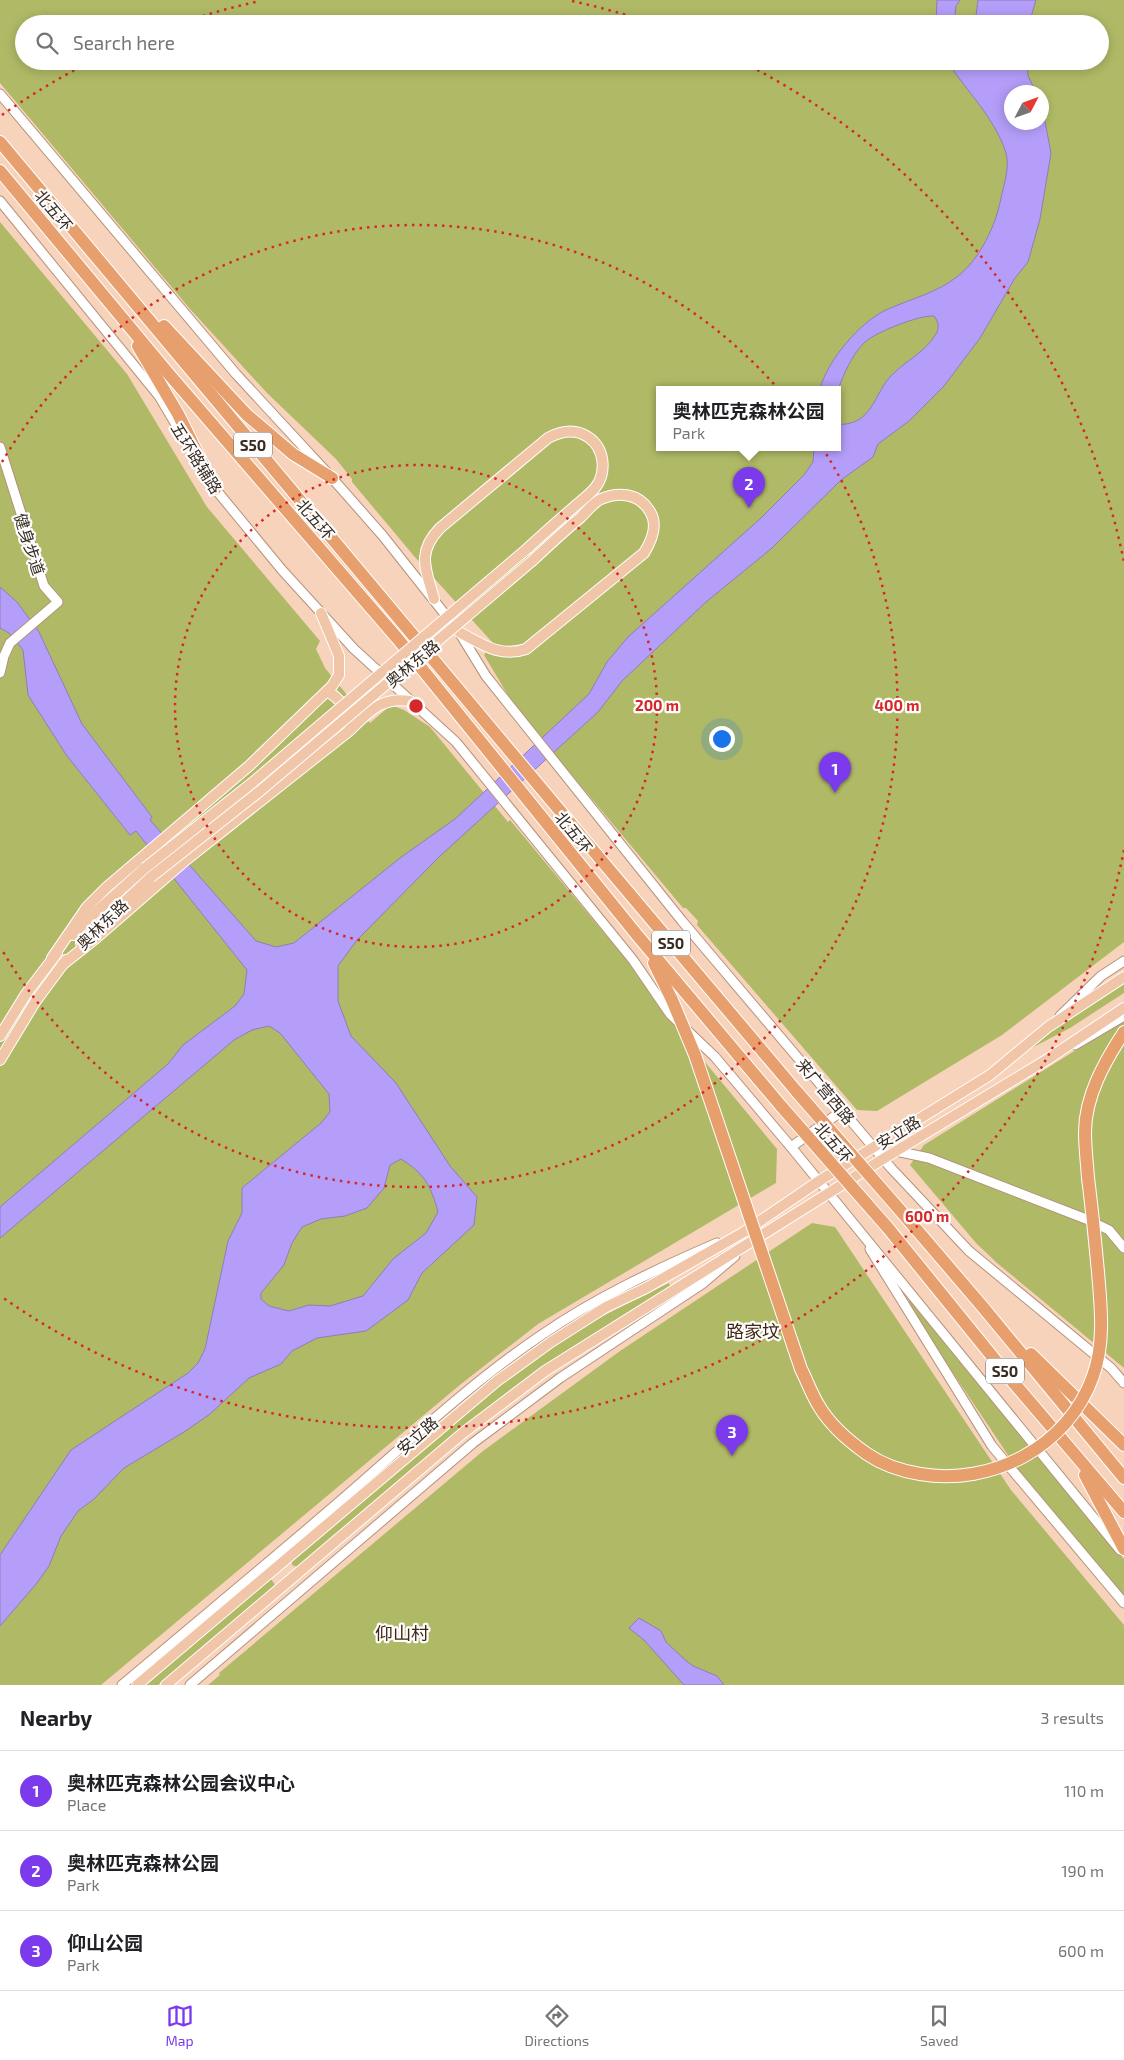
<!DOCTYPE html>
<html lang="en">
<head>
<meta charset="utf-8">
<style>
  :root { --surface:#fff; --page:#f6f6f6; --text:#202124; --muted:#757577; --line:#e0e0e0; --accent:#7c3aed }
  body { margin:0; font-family:"Exo 2","Noto Sans SC",sans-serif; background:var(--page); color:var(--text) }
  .compass { position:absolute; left:1004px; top:85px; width:45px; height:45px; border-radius:50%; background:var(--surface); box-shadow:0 2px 12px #0003; rotate:49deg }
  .you { position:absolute; left:721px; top:738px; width:18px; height:18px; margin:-12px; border:4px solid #fff; border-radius:50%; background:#1a73e8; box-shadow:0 0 0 8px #1a73e833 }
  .badge { display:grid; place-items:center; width:32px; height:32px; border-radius:50%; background:var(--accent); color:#fff; font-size:16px; font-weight:700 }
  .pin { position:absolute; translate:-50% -41px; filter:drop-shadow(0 1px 2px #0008) }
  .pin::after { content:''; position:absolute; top:26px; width:18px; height:15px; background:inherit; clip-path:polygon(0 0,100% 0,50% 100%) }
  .popup { position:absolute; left:656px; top:386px; width:185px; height:65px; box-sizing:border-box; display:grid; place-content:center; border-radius:0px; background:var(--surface); filter:drop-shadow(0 1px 4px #0005); font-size:16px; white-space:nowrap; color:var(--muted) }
  .popup b { font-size:19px; color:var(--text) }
  .popup::after { content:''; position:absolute; left:50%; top:100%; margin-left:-10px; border:10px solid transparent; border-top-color:var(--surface) }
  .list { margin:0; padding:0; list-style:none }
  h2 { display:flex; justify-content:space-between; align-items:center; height:65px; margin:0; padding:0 20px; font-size:21px }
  h2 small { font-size:16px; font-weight:400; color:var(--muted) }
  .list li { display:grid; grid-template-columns:32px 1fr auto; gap:15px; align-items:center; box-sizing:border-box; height:80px; padding:0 20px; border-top:1px solid var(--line) }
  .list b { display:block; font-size:19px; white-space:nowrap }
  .list p { margin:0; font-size:16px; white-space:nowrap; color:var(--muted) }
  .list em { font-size:16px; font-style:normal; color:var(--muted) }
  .icon { flex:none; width:28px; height:28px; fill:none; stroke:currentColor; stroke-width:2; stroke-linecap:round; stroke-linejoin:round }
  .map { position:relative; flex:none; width:1124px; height:1685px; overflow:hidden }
  .search { position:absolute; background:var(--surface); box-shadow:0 2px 12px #0003; left:15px; right:15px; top:15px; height:55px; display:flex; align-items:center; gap:12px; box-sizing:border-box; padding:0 18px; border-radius:28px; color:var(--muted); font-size:19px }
  .sheet { height:305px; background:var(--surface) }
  nav { display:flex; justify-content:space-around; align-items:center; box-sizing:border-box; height:70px; border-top:1px solid var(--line); background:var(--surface); font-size:14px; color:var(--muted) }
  nav a { display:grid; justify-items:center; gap:2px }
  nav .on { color:var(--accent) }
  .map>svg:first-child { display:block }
  .green { fill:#b0ba66; fill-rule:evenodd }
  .water { fill:#b59ef9; stroke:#907cb8; fill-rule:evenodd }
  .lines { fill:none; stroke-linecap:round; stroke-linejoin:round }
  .minor-casing { stroke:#b4927c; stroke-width:11 }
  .major-casing { stroke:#fff; stroke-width:12 }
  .highway-casing { stroke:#fff; stroke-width:14 }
  .minor { stroke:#fff; stroke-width:9 }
  .major { stroke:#f1c5a7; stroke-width:10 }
  .highway { stroke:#e79f6d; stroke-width:12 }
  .major-bridge-casing { stroke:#fff; stroke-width:12; stroke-linecap:butt }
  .highway-bridge-casing { stroke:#fff; stroke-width:14; stroke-linecap:butt }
  .major-bridge { stroke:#f1c5a7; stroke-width:10 }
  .highway-bridge { stroke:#e79f6d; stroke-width:12 }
  .ring { fill:none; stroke:#d62828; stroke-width:2.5; stroke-dasharray:2.5 5 }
  .labels { text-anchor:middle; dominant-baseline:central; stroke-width:4.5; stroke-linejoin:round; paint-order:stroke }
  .shield { fill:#fdfdfd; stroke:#736a64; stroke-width:1 }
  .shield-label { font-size:15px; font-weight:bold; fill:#382b22 }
  .street-label { font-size:16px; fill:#382b22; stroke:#fdfdfd }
  .neighbourhood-label { font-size:18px; fill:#402512; stroke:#fdfdfd }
  .centre { fill:#d62828; stroke:#fdfdfd; stroke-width:2.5 }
  .ring-label { font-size:15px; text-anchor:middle; font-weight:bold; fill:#d62828; stroke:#fdfdfd; stroke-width:4.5; stroke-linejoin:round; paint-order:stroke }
</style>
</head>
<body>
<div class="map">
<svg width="1124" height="1685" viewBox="0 0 1124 1685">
  <rect width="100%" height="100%" fill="#f8d3bc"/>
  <g class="green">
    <path d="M0,0H1124V942L1002,1035L877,1111L857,1110L697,925L698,921L686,908H683L515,707L484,655L492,642L414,556L352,482V479L336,459L267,393L190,309L0,83ZM24,24H1100V61H24ZM1012,92H1042V122H1012ZM660,389H838V447H660Z"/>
    <polygon points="0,222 127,374 207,507 320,641 316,649 325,668 370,723 391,705 404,710 430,727 508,822 510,820 629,963 680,1032 777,1149 776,1183 538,1324 461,1384 101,1685 0,1685"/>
    <polygon points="1124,978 1124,993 1070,1028 1020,1054 1049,1029"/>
    <polygon points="1124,1020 1124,1368 997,1263 976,1243 910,1165 924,1145"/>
    <polygon points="812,1223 835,1227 1011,1490 1124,1625 1124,1685 208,1685 220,1675 219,1673 483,1451 620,1351"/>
    <path d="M669,1283L670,1286L563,1355L300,1568L292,1565V1558C382,1483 470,1402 568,1337C599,1316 635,1300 669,1283Z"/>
    <polygon points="910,1300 1124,1559 1124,1598 1020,1473 907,1304"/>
    <polygon points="271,1579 275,1585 272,1589 158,1685 142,1685 264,1582"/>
  </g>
  <g class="water">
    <polygon points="937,0 960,0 956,6 954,24 936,24"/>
    <polygon points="978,0 1036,0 1029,24 975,24"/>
    <path d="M947,61H969L975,66L978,61H1027L1028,76L1036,92H1012V122H1042V106L1051,153L1040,219L1028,262L1015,278L980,338L944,386L909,421L878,444L873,457L841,480L772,548L706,602L622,681L598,712L440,856L357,940L338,966V1001L351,1036L396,1083L450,1166L477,1197L474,1225L422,1273L408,1300L366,1331L317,1338L292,1351L281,1364L249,1378L210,1414L184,1432L124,1468L94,1499L78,1511L61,1536L49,1566L37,1583L0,1626V1555L71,1450L188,1373L198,1363L205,1349L228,1241L242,1213V1188L321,1123L330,1112L329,1094L280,1033L269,1026L252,1030L234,1040L0,1238V1207L168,1064L183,1045L235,1006L244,994L247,970L136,831L130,835L67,756L28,695L23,650L9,633L0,628V587L17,602L39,632L82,724L152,817L150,820L256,941L276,947L294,943L400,858L455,819L589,694L607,662L628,637L761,518L804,475L813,462L814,447H838V424C845,425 853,423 860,419C874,409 878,391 889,378C903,362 925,353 936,334C940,327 938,321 934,316C919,315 876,332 865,342C853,353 843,375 838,390L820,389C827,361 860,322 886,310C910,299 937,293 958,276C980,259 996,225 1001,198C1004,184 1010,167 1006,153C995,118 967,92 947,61ZM401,1159C424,1173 431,1186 438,1212L426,1233L393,1259L363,1296L330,1306L309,1305L289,1311L269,1306L261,1299V1293L284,1265L292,1243L302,1227L321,1219L345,1216L367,1208L384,1188L390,1165Z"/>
    <polygon points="639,1618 661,1631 666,1642 684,1659 693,1666 717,1676 724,1685 684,1685 644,1640 629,1628"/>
  </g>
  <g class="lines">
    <g class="minor-casing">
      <g id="minor">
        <polyline points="0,94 236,374 332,478 383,536 459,632 486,676 682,921 891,1168 969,1251 1111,1368 1124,1383"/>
        <polyline points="0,201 159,396 181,433"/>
        <polyline points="0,447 44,586 58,602 10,643 4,656 0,673"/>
        <polyline points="212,485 282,570 354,649 456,742 633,960 670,1014 715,1057 791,1147 1120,1550"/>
        <polyline points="1060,1016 1101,976 1124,961"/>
        <polyline points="1075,1045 1124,1016"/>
        <polyline points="791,1147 842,1111"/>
        <polyline points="896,1151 929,1158 1086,1219 1109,1230 1124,1248"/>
        <polyline points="870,1249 992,1446 1124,1603"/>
        <path d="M122,1685C194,1624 267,1564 339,1502C405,1445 470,1383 543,1334C597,1297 657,1269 717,1243"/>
        <polyline points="190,1685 473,1443 560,1378 702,1284 735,1256"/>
      </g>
    </g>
    <g class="major-casing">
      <g id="major">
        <path d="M434,599C426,569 416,553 440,528L548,438C561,431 575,428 588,437C605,448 607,473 595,488C589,495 581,501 574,507C559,520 543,534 528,548"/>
        <path d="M459,632C482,644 500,658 526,649L644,553C652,540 659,524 649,510C639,494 619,491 601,499C594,502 587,511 581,517C564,531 548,546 532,561"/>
        <path d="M327,692C339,696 350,713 349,725"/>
        <polyline points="73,935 86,921 145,868"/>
        <polyline points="81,943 151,877"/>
        <polyline points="52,958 87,907 107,887 249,766 332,686 339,675 339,656 321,613"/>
        <path d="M62,965L96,938L187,859L349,731C368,713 381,696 410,701"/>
        <polyline points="0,1036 26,994 57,953"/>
        <polyline points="0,1060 35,1002 66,960"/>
        <polyline points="137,1685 497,1381 551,1342 606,1307 646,1288 744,1232 819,1181 990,1075 1048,1027 1124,977"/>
        <polyline points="166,1685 463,1433 545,1371 883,1159 1048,1059 1124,1008"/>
      </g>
    </g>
    <g class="highway-casing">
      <g id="highway">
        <polyline points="0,142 602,861 797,1092"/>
        <polyline points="0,171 168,373 397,638 637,935 781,1106"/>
        <polyline points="164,326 247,415 293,454 332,478"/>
        <polyline points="138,346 178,414 215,489"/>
        <polyline points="654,963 672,1000"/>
        <path d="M1088,1178C1087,1163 1085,1147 1085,1132C1085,1096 1105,1061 1124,1032"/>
        <polyline points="899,1209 982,1306 1124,1478"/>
        <polyline points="888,1228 1013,1382 1124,1512"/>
        <polyline points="1031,1354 1124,1445"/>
        <polyline points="1085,1475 1124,1549"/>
      </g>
    </g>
    <use href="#minor" class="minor"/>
    <use href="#major" class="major"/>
    <use href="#highway" class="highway"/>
    <g class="major-bridge-casing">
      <g id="major-bridge">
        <polyline points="145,868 252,783 528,548"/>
        <polyline points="151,877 260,791 532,561"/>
      </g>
    </g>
    <g class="highway-bridge-casing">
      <g id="highway-bridge">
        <path d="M672,1000L695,1055L801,1369C807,1381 812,1395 819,1406C830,1425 850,1442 867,1454C883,1465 902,1471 920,1474C992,1486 1068,1447 1093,1376C1105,1342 1101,1308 1098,1272C1095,1240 1092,1209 1088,1178"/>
        <polyline points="797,1092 899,1209"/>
        <polyline points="781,1106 888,1228"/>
      </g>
    </g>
    <use href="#major-bridge" class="major-bridge"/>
    <use href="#highway-bridge" class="highway-bridge"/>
  </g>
  <g class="ring">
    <circle cx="416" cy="706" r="241"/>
    <path d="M2 462A481 481 0 1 1 2 950"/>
    <path d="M1124 850A722 722 0 0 1 2 1297M2 115A722 722 0 0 1 88 63M181 23A722 722 0 0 1 260 1M572 1A722 722 0 0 1 651 23M744 63A722 722 0 0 1 1124 562"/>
  </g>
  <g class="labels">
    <g class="shield">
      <rect x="234" y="432.5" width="38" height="25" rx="4"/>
      <rect x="652" y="930.5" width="38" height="25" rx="4"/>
      <rect x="986" y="1358.5" width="38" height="25" rx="4"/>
    </g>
    <g class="shield-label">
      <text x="253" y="445">S50</text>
      <text x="671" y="943">S50</text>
      <text x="1005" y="1371">S50</text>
    </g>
    <g class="street-label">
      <text transform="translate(54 210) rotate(50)">北五环</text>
      <text transform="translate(197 458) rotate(58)">五环路辅路</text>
      <text transform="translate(316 519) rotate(49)">北五环</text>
      <text transform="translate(30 544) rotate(72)">健身步道</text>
      <text transform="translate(412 663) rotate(-40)">奥林东路</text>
      <text transform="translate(574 832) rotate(51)">北五环</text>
      <text transform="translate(102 924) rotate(-44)">奥林东路</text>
      <text transform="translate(826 1091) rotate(50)">来广营西路</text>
      <text transform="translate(898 1132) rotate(-32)">安立路</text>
      <text transform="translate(834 1142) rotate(49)">北五环</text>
      <text transform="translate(417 1435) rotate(-41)">安立路</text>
    </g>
    <g class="neighbourhood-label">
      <text x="753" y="1331">路家坟</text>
      <text x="402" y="1633">仰山村</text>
    </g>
  </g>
  <circle cx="416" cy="706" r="8" class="centre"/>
  <g class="ring-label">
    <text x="657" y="711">200 m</text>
    <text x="897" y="711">400 m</text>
    <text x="927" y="1222">600 m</text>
  </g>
</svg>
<svg class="compass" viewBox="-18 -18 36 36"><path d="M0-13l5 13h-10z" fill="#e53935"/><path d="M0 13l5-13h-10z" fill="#757577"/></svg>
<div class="you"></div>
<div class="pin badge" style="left:835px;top:793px">1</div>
<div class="pin badge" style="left:749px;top:508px">2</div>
<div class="popup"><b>奥林匹克森林公园</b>Park</div>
<div class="pin badge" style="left:732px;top:1456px">3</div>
<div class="search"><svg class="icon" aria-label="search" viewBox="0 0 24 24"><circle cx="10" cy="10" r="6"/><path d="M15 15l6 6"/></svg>Search here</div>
</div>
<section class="sheet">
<h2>Nearby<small>3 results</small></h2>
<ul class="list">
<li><span class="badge">1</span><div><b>奥林匹克森林公园会议中心</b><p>Place</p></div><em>110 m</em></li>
<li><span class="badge">2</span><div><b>奥林匹克森林公园</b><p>Park</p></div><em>190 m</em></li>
<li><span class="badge">3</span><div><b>仰山公园</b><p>Park</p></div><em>600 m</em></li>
</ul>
</section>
<nav>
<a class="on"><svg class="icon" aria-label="map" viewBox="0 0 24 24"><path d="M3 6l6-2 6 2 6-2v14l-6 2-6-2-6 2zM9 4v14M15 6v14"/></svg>Map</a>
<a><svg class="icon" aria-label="directions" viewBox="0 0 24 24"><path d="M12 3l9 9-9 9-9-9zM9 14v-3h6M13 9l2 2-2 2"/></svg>Directions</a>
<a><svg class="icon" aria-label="saved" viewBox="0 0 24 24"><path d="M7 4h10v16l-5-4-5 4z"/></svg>Saved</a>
</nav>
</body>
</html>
